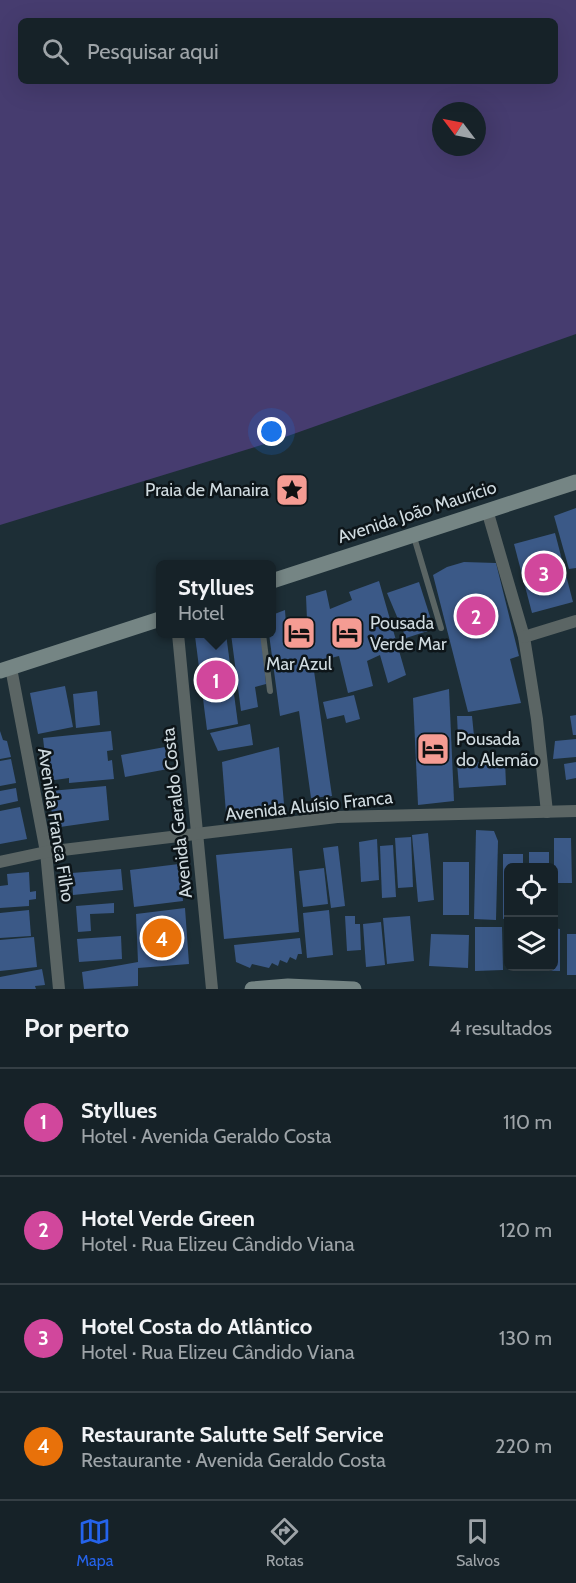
<!DOCTYPE html>
<html lang="pt">
<head>
<meta charset="utf-8">
<style>
  :root { --surface:#162228; --page:#1f2a30; --text:#f1f3f6; --muted:#9ea4a8; --line:#353f45; --accent:#2563eb }
  body { margin:0; font-family:Cabin,sans-serif; background:var(--page); color:var(--text) }
  .controls { position:absolute; right:18px; bottom:18px; display:grid; overflow:hidden; border-radius:9px; box-shadow:0 6px 24px #0002 }
  .controls button { width:54px; height:54px; display:grid; place-items:center; padding:0; border:0; border-bottom:2px solid var(--line); background:var(--surface); color:var(--text); font:30px sans-serif }
  .compass { position:absolute; left:432px; top:102px; width:54px; height:54px; border-radius:50%; background:var(--surface); box-shadow:0 6px 24px #0002; rotate:302deg }
  .you { position:absolute; left:272px; top:432px; width:21px; height:21px; margin:-15px; border:4px solid #fff; border-radius:50%; background:#1a73e8; box-shadow:0 0 0 9px #1a73e833 }
  .badge { display:grid; place-items:center; width:39px; height:39px; border-radius:50%; background:var(--accent); color:#fff; font-size:20px; font-weight:700 }
  .pin { position:absolute; translate:-50% -50%; border:3px solid #fff; box-shadow:0 2px 6px #0006 }
  .popup { position:absolute; left:156px; top:560px; width:120px; height:78px; box-sizing:border-box; display:grid; place-content:center; border-radius:9px; background:var(--surface); filter:drop-shadow(0 2px 4px #0005); font-size:20px; white-space:nowrap; color:var(--muted) }
  .popup b { font-size:22px; color:var(--text) }
  .popup::after { content:''; position:absolute; left:50%; top:100%; margin-left:-12px; border:12px solid transparent; border-top-color:var(--surface) }
  .list { margin:0; padding:0; list-style:none }
  h2 { display:flex; justify-content:space-between; align-items:center; height:78px; margin:0; padding:0 24px; font-size:26px }
  h2 small { font-size:20px; font-weight:400; color:var(--muted) }
  .list li { display:grid; grid-template-columns:39px 1fr auto; gap:18px; align-items:center; box-sizing:border-box; height:108px; padding:0 24px; border-top:2px solid var(--line) }
  .list b { display:block; font-size:22px; white-space:nowrap }
  .list p { margin:0; font-size:20px; white-space:nowrap; color:var(--muted) }
  .list em { font-size:20px; font-style:normal; color:var(--muted) }
  .icon { flex:none; width:33px; height:33px; fill:none; stroke:currentColor; stroke-width:2; stroke-linecap:round; stroke-linejoin:round }
  .map { position:relative; flex:none; width:576px; height:989px; overflow:hidden }
  .search { position:absolute; background:var(--surface); box-shadow:0 6px 24px #0002; left:18px; right:18px; top:18px; height:66px; display:flex; align-items:center; gap:15px; box-sizing:border-box; padding:0 21px; border-radius:9px; color:var(--muted); font-size:22px }
  .sheet { height:510px; background:var(--surface) }
  nav { display:flex; justify-content:space-around; align-items:center; box-sizing:border-box; height:84px; border-top:2px solid var(--line); background:var(--surface); font-size:16px; color:var(--muted) }
  nav a { display:grid; justify-items:center; gap:3px }
  nav .on { color:var(--accent) }
  .map>svg:first-child { display:block }
  .water { fill:#463c6f; fill-rule:evenodd }
  .building { fill:#3b5987 }
  .lines { fill:none; stroke-linecap:round; stroke-linejoin:round }
  .lane { stroke:#5b6564; stroke-width:6 }
  .street { stroke:#5b6564; stroke-width:12 }
  .secondary { stroke:#758584; stroke-width:15 }
  .labels { text-anchor:middle; dominant-baseline:central; stroke-width:5; stroke-linejoin:round; paint-order:stroke }
  .poi-label { font-size:18px; fill:#d0dbe0; stroke:#0d1519; text-anchor:start }
  .street-label { font-size:18px; fill:#d0dbe0; stroke:#0d1519 }
</style>
</head>
<body>
<div class="map">
<svg width="576" height="989" viewBox="0 0 576 989">
  <rect width="100%" height="100%" fill="#1d2e36"/>
  <path class="water" d="M0,0H576V334L268,443L0,525ZM21,21H555V81H21ZM441,111H477V147H441Z"/>
  <g class="building">
    <polygon points="576,508 576,568 569,569 554,516"/>
    <polygon points="555,533 573,602 532,613 514,544"/>
    <polygon points="464,562 496,563 519,656 510,659 521,703 468,712 433,575 447,567"/>
    <polygon points="379,581 406,675 388,683 380,655 367,661 373,686 348,693 339,656 331,658 333,669 314,671 332,796 311,798 299,711 280,716 269,634 272,634 272,615 285,610 286,624 307,620 306,596 326,590 330,609 352,600 349,592"/>
    <polygon points="419,582 434,629 406,638 387,593"/>
    <polygon points="204,634 226,634 238,724 207,730 195,636"/>
    <polygon points="231,634 261,634 266,684 255,687 258,707 241,711"/>
    <polygon points="65,686 73,727 38,734 30,693"/>
    <polygon points="449,689 454,801 418,805 413,698"/>
    <polygon points="97,691 100,725 76,728 73,694"/>
    <polygon points="354,695 360,719 346,723 344,715 327,719 323,702"/>
    <polygon points="576,715 576,735 573,735 570,716"/>
    <polygon points="457,716 472,716 474,736 458,737"/>
    <polygon points="250,724 253,745 218,751 210,733"/>
    <polygon points="0,731 3,740 7,741 11,757 0,759"/>
    <polygon points="111,731 113,750 107,751 108,761 112,760 114,779 69,783 69,778 48,781 43,738"/>
    <polygon points="576,739 576,757 553,759 555,741"/>
    <polygon points="165,747 168,769 125,777 121,755"/>
    <polygon points="279,747 284,804 226,813 222,762"/>
    <polygon points="11,759 16,783 0,786 0,761"/>
    <polygon points="505,761 506,785 459,788 457,763"/>
    <polygon points="576,762 576,778 566,780 564,764"/>
    <polygon points="106,786 109,820 53,828 50,791"/>
    <polygon points="16,788 18,801 0,805 0,791"/>
    <polygon points="20,807 27,839 0,844 0,811"/>
    <polygon points="476,830 494,831 498,841 496,920 474,919"/>
    <polygon points="428,833 434,900 418,902 412,835"/>
    <polygon points="411,837 413,887 398,888 395,838"/>
    <polygon points="554,838 571,838 572,883 554,883"/>
    <polygon points="377,839 379,880 361,882 359,842"/>
    <polygon points="393,845 396,897 382,898 380,846"/>
    <polygon points="338,846 345,906 331,908 323,848"/>
    <polygon points="292,848 299,932 224,939 216,855"/>
    <rect x="529" y="852" width="20" height="15"/>
    <polygon points="503,854 523,854 523,867 508,867 508,918 503,919"/>
    <rect x="443" y="862" width="26" height="53"/>
    <polygon points="179,864 183,901 134,907 130,870"/>
    <polygon points="324,868 328,904 303,907 299,871"/>
    <polygon points="121,869 123,890 73,895 72,873"/>
    <polygon points="29,872 30,892 36,891 36,899 29,900 29,906 0,908 0,886 8,885 7,874"/>
    <polygon points="114,903 114,913 90,914 91,931 78,932 76,906"/>
    <polygon points="185,908 189,964 138,968 138,986 84,989 82,972 138,962 136,914"/>
    <polygon points="29,910 31,936 0,938 0,913"/>
    <polygon points="329,910 333,955 307,958 303,913"/>
    <polygon points="345,916 355,916 355,924 360,924 361,950 347,951"/>
    <polygon points="410,916 414,961 387,964 383,918"/>
    <polygon points="381,922 385,965 366,967 363,924"/>
    <polygon points="475,927 502,927 503,970 475,971"/>
    <polygon points="554,928 560,929 560,971 514,970 515,966 554,966"/>
    <polygon points="431,934 469,935 468,968 429,966"/>
    <rect x="567" y="934" width="9" height="41"/>
    <polygon points="121,936 122,959 79,962 77,939"/>
    <polygon points="34,937 37,967 0,971 0,940"/>
    <polygon points="300,938 302,954 298,954 296,960 290,957 287,963 280,960 278,966 272,963 269,968 252,964 250,968 236,962 234,945"/>
    <polygon points="42,969 45,985 35,986 36,989 0,989 0,977"/>
  </g>
  <g class="lines">
    <g class="lane">
      <polyline points="414,537 441,628"/>
      <polyline points="263,634 270,691"/>
    </g>
    <g class="street">
      <polyline points="487,510 524,637 537,719 547,812"/>
      <polyline points="178,634 212,989"/>
      <polyline points="524,637 576,621"/>
      <polyline points="11,668 46,852 59,989"/>
      <polyline points="0,862 46,852 337,817 576,811"/>
    </g>
    <g class="secondary">
      <polyline points="272,581 576,482"/>
      <polyline points="0,671 160,619"/>
      <polyline points="252,989 288,986 354,989"/>
    </g>
  </g>
  <defs>
    <g id="sight-square" transform="scale(1.725)"><rect x="-9" y="-9" width="18" height="18" rx="4" fill="#f59c93" stroke="#0d1519"/><path d="M0-6L1.8-2.2L6-1.7L2.9 1.2L3.7 5.4L0 3.3L-3.7 5.4L-2.9 1.2L-6-1.7L-1.8-2.2Z" fill="#111"/></g>
    <g id="hotel-square" transform="scale(1.725)"><rect x="-9" y="-9" width="18" height="18" rx="4" fill="#f59c93" stroke="#0d1519"/><path d="M-6-4.5h1.5V1H6V5H4.5V3h-9V5H-6ZM-4 0a1.8 1.8 0 1 1 3.6 0ZM.5 0V-2.5h3Q6-2.5 6 0Z" fill="#111"/></g>
  </defs>
  <g fill-rule="evenodd">
    <use href="#sight-square" x="292" y="490"/>
    <use href="#hotel-square" x="299" y="633"/>
    <use href="#hotel-square" x="347" y="633"/>
    <use href="#hotel-square" x="433" y="749"/>
  </g>
  <g class="labels">
    <g class="poi-label">
      <text x="269" y="490" text-anchor="end">Praia de Manaira</text>
      <text x="370" y="623">Pousada<tspan x="370" dy="21">Verde Mar</tspan></text>
      <text x="299" y="664" text-anchor="middle">Mar Azul</text>
      <text x="456" y="739">Pousada<tspan x="456" dy="21">do Alemão</tspan></text>
    </g>
    <g class="street-label">
      <text transform="translate(417 512) rotate(-18)">Avenida João Maurício</text>
      <text transform="translate(309 806) rotate(-6)">Avenida Aluísio Franca</text>
      <text transform="translate(177 813) rotate(-96)">Avenida Geraldo Costa</text>
      <text transform="translate(56 825) rotate(81)">Avenida Franca Filho</text>
    </g>
  </g>
</svg>
<div class="controls">
<button><svg class="icon" aria-label="locate" viewBox="0 0 24 24"><circle cx="12" cy="12" r="6"/><path d="M12 2v4M12 18v4M2 12h4M18 12h4"/></svg></button>
<button><svg class="icon" aria-label="layers" viewBox="0 0 24 24"><path d="M12 4l9 5-9 5-9-5zM3 14l9 5 9-5"/></svg></button>
</div>
<svg class="compass" viewBox="-18 -18 36 36"><path d="M0-13l5 13h-10z" fill="#e53935"/><path d="M0 13l5-13h-10z" fill="#9ea4a8"/></svg>
<div class="you"></div>
<div class="pin badge" style="left:216px;top:680px;background:#d1479c">1</div>
<div class="popup"><b>Styllues</b>Hotel</div>
<div class="pin badge" style="left:476px;top:616px;background:#d1479c">2</div>
<div class="pin badge" style="left:544px;top:573px;background:#d1479c">3</div>
<div class="pin badge" style="left:162px;top:938px;background:#e8710a">4</div>
<div class="search"><svg class="icon" aria-label="search" viewBox="0 0 24 24"><circle cx="10" cy="10" r="6"/><path d="M15 15l6 6"/></svg>Pesquisar aqui</div>
</div>
<section class="sheet">
<h2>Por perto<small>4 resultados</small></h2>
<ul class="list">
<li><span class="badge" style="background:#d1479c">1</span><div><b>Styllues</b><p>Hotel · Avenida Geraldo Costa</p></div><em>110 m</em></li>
<li><span class="badge" style="background:#d1479c">2</span><div><b>Hotel Verde Green</b><p>Hotel · Rua Elizeu Cândido Viana</p></div><em>120 m</em></li>
<li><span class="badge" style="background:#d1479c">3</span><div><b>Hotel Costa do Atlântico</b><p>Hotel · Rua Elizeu Cândido Viana</p></div><em>130 m</em></li>
<li><span class="badge" style="background:#e8710a">4</span><div><b>Restaurante Salutte Self Service</b><p>Restaurante · Avenida Geraldo Costa</p></div><em>220 m</em></li>
</ul>
</section>
<nav>
<a class="on"><svg class="icon" aria-label="map" viewBox="0 0 24 24"><path d="M3 6l6-2 6 2 6-2v14l-6 2-6-2-6 2zM9 4v14M15 6v14"/></svg>Mapa</a>
<a><svg class="icon" aria-label="directions" viewBox="0 0 24 24"><path d="M12 3l9 9-9 9-9-9zM9 14v-3h6M13 9l2 2-2 2"/></svg>Rotas</a>
<a><svg class="icon" aria-label="saved" viewBox="0 0 24 24"><path d="M7 4h10v16l-5-4-5 4z"/></svg>Salvos</a>
</nav>
</body>
</html>
